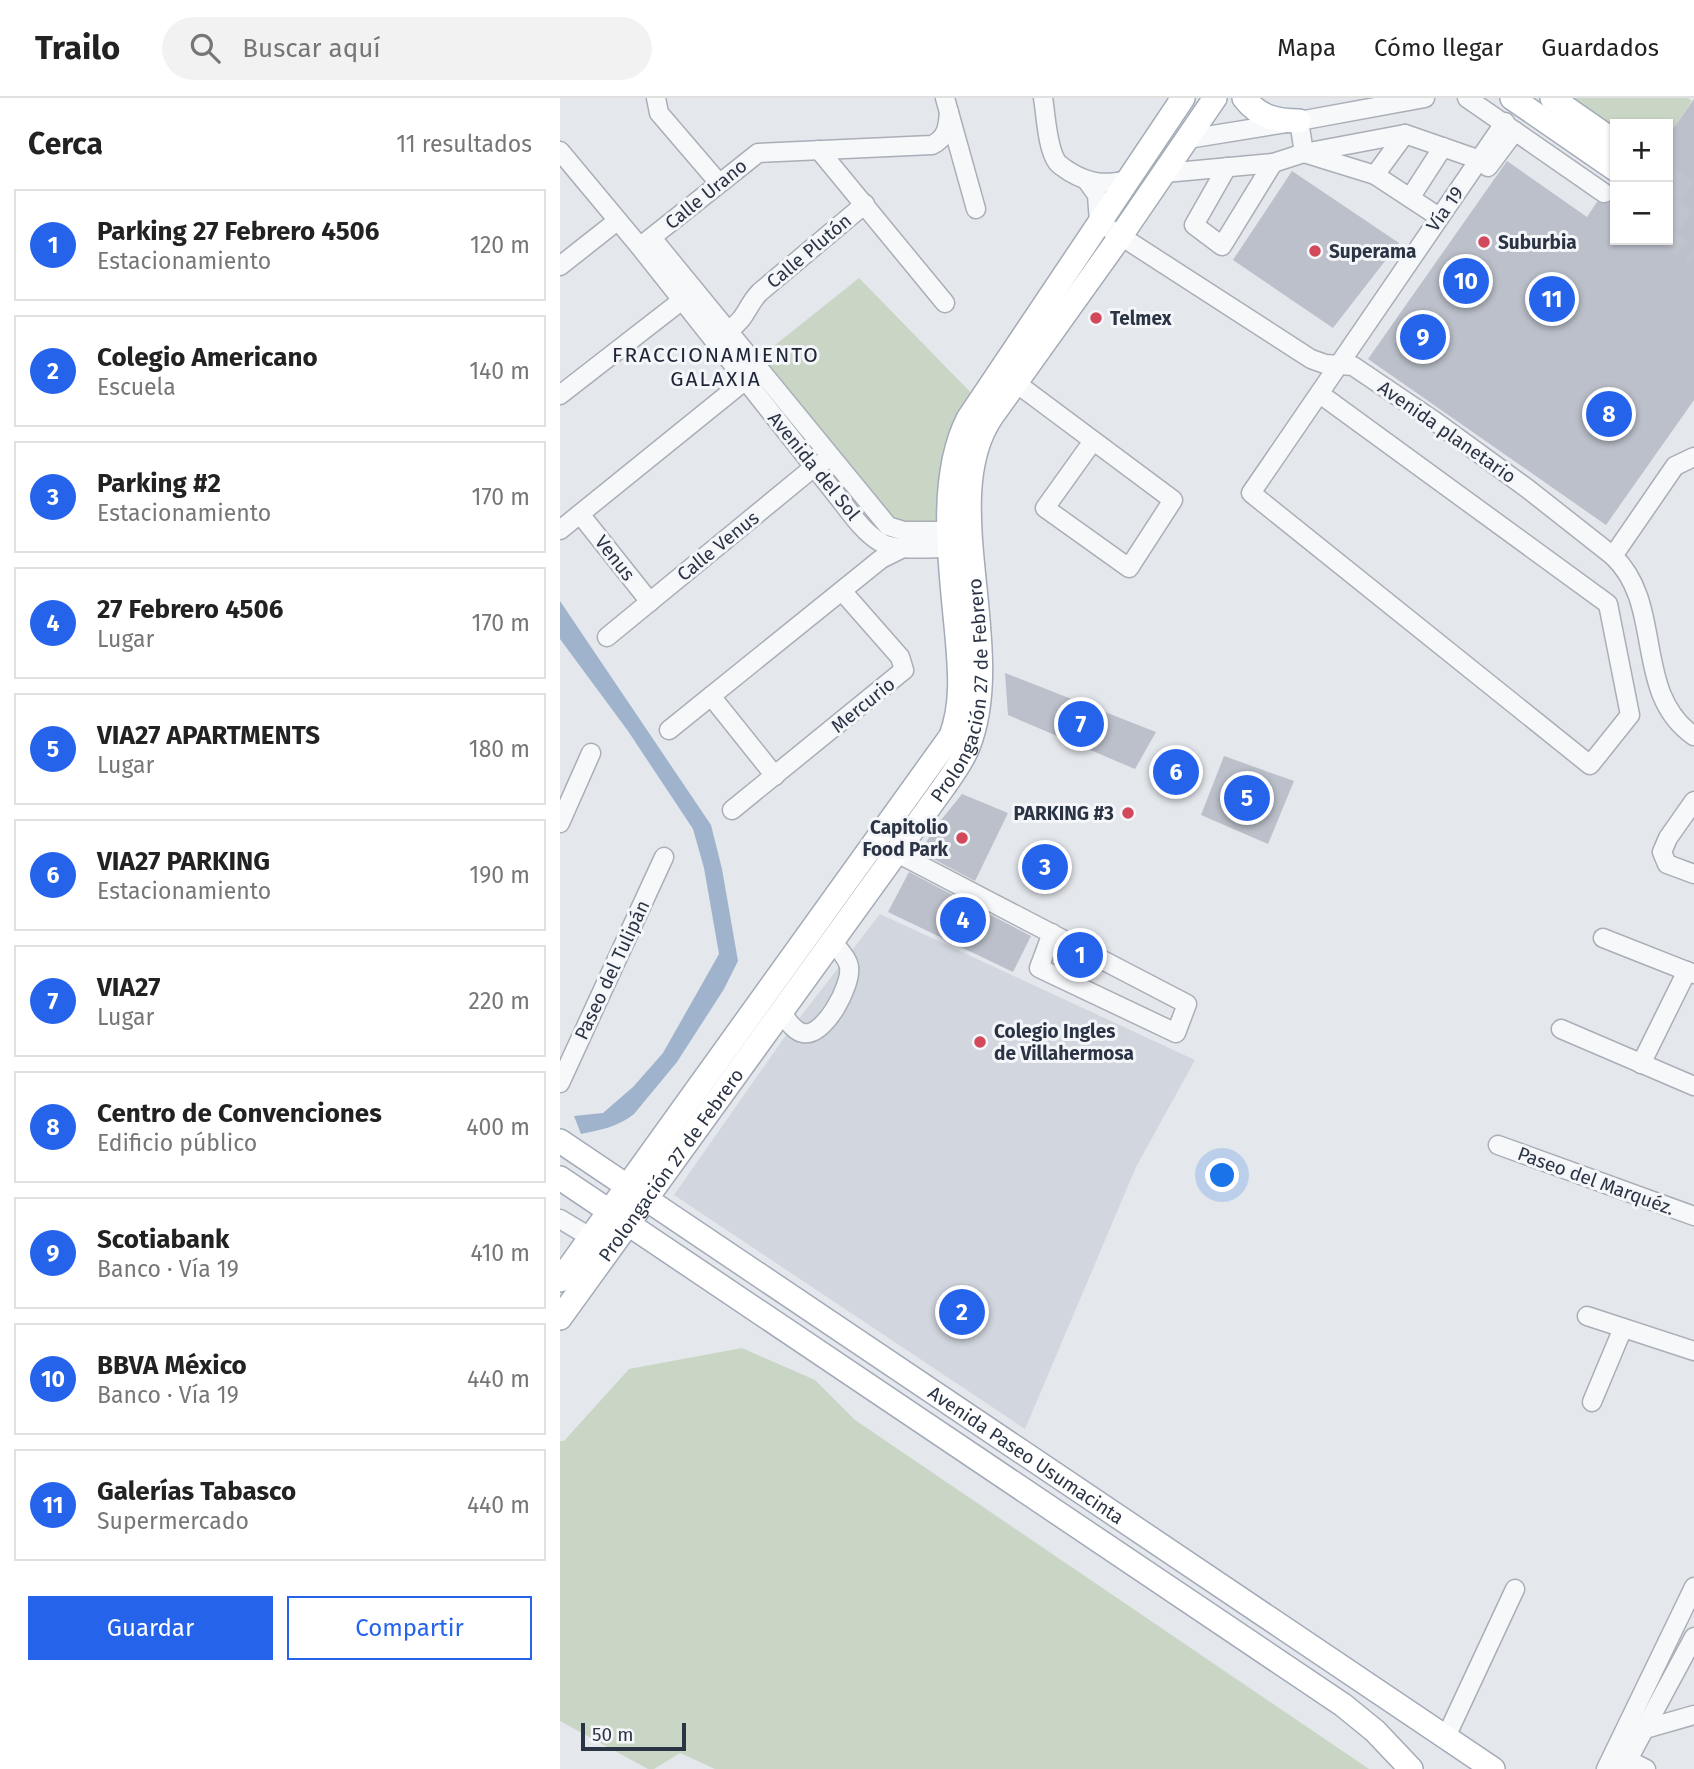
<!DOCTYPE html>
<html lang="es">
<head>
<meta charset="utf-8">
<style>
  :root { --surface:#fff; --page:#f2f2f2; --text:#222; --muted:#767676; --line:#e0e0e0; --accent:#2563eb }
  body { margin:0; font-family:"Fira Sans",sans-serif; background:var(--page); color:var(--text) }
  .controls { position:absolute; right:21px; top:21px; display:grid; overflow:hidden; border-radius:0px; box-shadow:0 2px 5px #0004 }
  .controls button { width:63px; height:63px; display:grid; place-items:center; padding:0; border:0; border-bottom:2px solid var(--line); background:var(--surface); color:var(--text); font:35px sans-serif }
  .scale { position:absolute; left:21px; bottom:18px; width:105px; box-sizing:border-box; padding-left:7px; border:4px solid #2b3445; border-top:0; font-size:19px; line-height:24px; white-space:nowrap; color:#2b3445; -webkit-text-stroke:5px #f4f6f9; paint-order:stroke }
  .you { position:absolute; left:663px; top:1078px; width:24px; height:24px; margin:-18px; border:5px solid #fff; border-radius:50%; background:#1a73e8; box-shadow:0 0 0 10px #1a73e833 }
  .badge { display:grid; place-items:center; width:46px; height:46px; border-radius:50%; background:var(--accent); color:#fff; font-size:23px; font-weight:700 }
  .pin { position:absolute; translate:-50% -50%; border:4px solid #fff; box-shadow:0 2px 7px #0006 }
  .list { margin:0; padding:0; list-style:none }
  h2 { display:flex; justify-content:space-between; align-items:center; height:91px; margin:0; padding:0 28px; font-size:30px }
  h2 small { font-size:23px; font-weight:400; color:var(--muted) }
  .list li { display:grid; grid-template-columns:46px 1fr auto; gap:21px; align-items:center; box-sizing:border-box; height:112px; margin:0 14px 14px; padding:0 14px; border:2px solid var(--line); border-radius:0px }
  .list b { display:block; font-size:26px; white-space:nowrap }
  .list p { margin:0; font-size:23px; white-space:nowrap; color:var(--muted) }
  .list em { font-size:23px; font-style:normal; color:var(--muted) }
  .actions { display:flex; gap:14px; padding:21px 28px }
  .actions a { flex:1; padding:16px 0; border:2px solid var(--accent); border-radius:0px; text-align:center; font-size:24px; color:var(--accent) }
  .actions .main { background:var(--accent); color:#fff }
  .icon { flex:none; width:38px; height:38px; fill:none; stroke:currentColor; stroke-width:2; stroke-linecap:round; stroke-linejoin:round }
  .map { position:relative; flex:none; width:1134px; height:1671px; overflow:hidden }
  header { display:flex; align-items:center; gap:42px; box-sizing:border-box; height:98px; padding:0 35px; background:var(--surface); border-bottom:2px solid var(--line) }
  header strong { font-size:33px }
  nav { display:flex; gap:38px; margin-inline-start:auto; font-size:24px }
  .search { width:490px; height:63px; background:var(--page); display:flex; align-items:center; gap:18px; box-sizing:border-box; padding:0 24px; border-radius:38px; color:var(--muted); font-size:26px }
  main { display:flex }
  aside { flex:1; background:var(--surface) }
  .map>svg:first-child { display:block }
  .built { fill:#d2d6de }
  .green { fill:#c9d6c5 }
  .water { fill:#9fb4cc }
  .building { fill:#bbc0ca }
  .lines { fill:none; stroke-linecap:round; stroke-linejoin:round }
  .minor-tunnel { stroke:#bfc3cb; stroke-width:18; stroke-dasharray:18 9; stroke-linecap:butt }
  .major-tunnel { stroke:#bfc3cb; stroke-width:23; stroke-dasharray:23 11; stroke-linecap:butt }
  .minor-casing { stroke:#a9aeb7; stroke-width:21 }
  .major-casing { stroke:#a3abb8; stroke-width:26 }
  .minor { stroke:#f7f8fa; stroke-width:18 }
  .major { stroke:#fff; stroke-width:23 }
  .poi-dot { fill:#d1495b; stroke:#f4f6f9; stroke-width:2.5 }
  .labels { text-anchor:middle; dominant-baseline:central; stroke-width:6; stroke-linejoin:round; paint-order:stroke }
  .street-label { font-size:19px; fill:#2b3445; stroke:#f4f6f9 }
  .poi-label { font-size:19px; font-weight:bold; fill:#2b3445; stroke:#f4f6f9; text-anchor:start }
  .neighbourhood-label { font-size:21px; letter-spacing:2px; fill:#1d2536; stroke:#f4f6f9 }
</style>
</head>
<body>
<header>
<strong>Trailo</strong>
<div class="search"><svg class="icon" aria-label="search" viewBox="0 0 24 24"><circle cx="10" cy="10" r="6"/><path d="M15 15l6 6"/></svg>Buscar aquí</div>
<nav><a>Mapa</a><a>Cómo llegar</a><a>Guardados</a></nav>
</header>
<main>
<aside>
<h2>Cerca<small>11 resultados</small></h2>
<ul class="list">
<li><span class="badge">1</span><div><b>Parking 27 Febrero 4506</b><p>Estacionamiento</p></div><em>120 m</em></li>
<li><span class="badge">2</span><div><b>Colegio Americano</b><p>Escuela</p></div><em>140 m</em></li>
<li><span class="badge">3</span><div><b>Parking #2</b><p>Estacionamiento</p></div><em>170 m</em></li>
<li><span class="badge">4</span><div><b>27 Febrero 4506</b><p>Lugar</p></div><em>170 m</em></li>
<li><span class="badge">5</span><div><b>VIA27 APARTMENTS</b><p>Lugar</p></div><em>180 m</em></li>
<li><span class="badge">6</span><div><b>VIA27 PARKING</b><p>Estacionamiento</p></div><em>190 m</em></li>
<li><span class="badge">7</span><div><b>VIA27</b><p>Lugar</p></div><em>220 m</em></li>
<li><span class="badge">8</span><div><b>Centro de Convenciones</b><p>Edificio público</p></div><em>400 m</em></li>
<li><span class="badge">9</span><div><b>Scotiabank</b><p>Banco · Vía 19</p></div><em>410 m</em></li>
<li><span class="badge">10</span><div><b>BBVA México</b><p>Banco · Vía 19</p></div><em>440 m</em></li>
<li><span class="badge">11</span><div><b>Galerías Tabasco</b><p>Supermercado</p></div><em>440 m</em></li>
</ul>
<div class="actions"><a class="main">Guardar</a><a>Compartir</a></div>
</aside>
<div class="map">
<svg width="1134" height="1671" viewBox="0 0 1134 1671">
  <rect width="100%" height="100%" fill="#e4e7ec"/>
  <polygon class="built" points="320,816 635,962 576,1069 465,1331 114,1097 224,940"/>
  <g class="green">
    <polygon points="1001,0 1128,0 1132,3 1108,38 1108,26 1055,26 1055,44"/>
    <polygon points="299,180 420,304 390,432 335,432 194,264"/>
    <polygon points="182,1250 255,1282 295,1322 809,1671 155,1671 120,1655 94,1671 88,1671 0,1623 0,1343 4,1343 69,1271"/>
  </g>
  <path class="water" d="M0,503L151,727L162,771L178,863L164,891L117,964L74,1016C58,1029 40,1032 21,1036L14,1018L43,1015L73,989L103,955L159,856L144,770L133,731L68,633L0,541Z"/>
  <g class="building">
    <polygon points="1134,1 1134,302 1046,427 808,261 947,63 1027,119 1037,104 1048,105 1055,96 1055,142 1108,142 1108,38"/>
    <polygon points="732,73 839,145 773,230 673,162"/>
    <polygon points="445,575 596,634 575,671 448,617"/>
    <polygon points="664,658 734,683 708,746 641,717"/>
    <polygon points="402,696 448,715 415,783 360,754 377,727"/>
    <polygon points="349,774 471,838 453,874 328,814"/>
  </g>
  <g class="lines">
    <polyline class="minor-tunnel" points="1108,140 1134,159"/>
    <g class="major-tunnel">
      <polyline points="1108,80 1134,98"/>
      <polyline points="1108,109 1134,129"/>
    </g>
    <g class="minor-casing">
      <g id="minor">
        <polyline points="96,0 99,15 159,85"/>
        <polyline points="385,0 416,111"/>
        <path d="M483,0C486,17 487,50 497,64C500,68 506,71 510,74C530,86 545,87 567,82"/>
        <polyline points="907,0 1044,95"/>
        <polyline points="845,36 815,77 879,119"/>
        <polyline points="628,41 739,23 865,0"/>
        <polyline points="259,52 385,205"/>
        <path d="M0,53L80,149L278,399C290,414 303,434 320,444C337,455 380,449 402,449"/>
        <polyline points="744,55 845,36 920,62"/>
        <polyline points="747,56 815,77"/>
        <polyline points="667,69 634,127 662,148 713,65"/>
        <polyline points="928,69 955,33"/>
        <polyline points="605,75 713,65 744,55 739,23"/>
        <path d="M527,83L537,97L539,124L751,261L765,266L793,268L876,324L968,391L1053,458C1105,507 1072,595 1134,638"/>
        <polyline points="850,100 883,49"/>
        <polyline points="92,140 328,428 344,433 401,433"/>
        <path d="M82,147L198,55L372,47C387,40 388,28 389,14"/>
        <polyline points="0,168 57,123"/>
        <path d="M168,233C188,219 186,208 200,194L305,106"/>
        <polyline points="456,285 613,402 569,470 485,410 533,343"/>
        <polyline points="760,296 1048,506 1070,617 1030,667 691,395 945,24"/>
        <polyline points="0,297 130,196"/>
        <polyline points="20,416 90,504"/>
        <polyline points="0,432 193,276"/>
        <polyline points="1053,458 1115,368 1134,359"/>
        <polyline points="47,539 254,369 262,365"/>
        <polyline points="151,598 215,678"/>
        <polyline points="109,632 321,461 343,450"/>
        <polyline points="1134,703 1108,740 1102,754 1107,766 1134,776"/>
        <polyline points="172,712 344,572 340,559 282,493"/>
        <polyline points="0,725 31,655"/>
        <polyline points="335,754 627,906 616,935 479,870 492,835"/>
        <polyline points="1043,840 1134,876"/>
        <path d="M220,913C227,921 233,933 243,935C264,940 292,887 289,869C288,860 277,850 272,842"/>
        <polyline points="1001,931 1134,988"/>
        <polyline points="1081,966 1127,873"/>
        <polyline points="0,985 104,759"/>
        <polyline points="938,1047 1134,1118"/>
        <polyline points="0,1121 30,1139"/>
        <polyline points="1027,1218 1134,1253"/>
        <polyline points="1032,1304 1063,1230"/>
        <polyline points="1085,1631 1134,1617"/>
        <polyline points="885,1641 955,1491"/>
        <polyline points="1068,1662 1086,1671"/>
        <polyline points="1046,1671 1134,1489"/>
        <polyline points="1063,1671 1134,1539"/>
      </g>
    </g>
    <g class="major-casing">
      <g id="major">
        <path d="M684,0C699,19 716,23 739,23"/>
        <polyline points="952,0 1055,71"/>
        <polyline points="992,0 1055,44"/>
        <path id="s1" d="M0,1043L933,1671"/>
        <polyline points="0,1080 783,1607 815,1633 851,1671"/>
        <path d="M0,1182L391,638C403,606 400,572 397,538C391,471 377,382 408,321L623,0"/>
        <path id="s2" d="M0,1220L383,690C392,677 402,664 408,649C448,549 375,401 432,318L560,139L655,0"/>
      </g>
    </g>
    <use href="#minor" class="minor"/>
    <use href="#major" class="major"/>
  </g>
  <g class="poi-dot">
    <circle cx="924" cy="144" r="7"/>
    <circle cx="755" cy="153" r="7"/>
    <circle cx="536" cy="220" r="7"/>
    <circle cx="568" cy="715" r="7"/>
    <circle cx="402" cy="740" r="7"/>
    <circle cx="420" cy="944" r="7"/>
  </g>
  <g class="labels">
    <g class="street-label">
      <text transform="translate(146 96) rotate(-39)">Calle Urano</text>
      <text transform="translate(885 111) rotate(-55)">Vía 19</text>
      <text transform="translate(249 153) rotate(-40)">Calle Plutón</text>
      <text transform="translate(887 334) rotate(35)">Avenida planetario</text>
      <text transform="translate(254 368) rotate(51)">Avenida del Sol</text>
      <text transform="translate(158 448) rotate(-39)">Calle Venus</text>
      <text transform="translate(55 460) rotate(52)">Venus</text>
      <text stroke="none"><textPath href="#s2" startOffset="756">Prolongación 27 de Febrero</textPath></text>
      <text transform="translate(303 607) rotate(-39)">Mercurio</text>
      <text transform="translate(52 872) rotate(-65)">Paseo del Tulipán</text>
      <text stroke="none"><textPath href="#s2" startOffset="189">Prolongación 27 de Febrero</textPath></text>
      <text transform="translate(1036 1083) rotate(20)">Paseo del Marquéz.</text>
      <text stroke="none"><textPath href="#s1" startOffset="562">Avenida Paseo Usumacinta</textPath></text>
    </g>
    <g class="poi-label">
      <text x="938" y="144">Suburbia</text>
      <text x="769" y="153">Superama</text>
      <text x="550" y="220">Telmex</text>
      <text x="554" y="715" text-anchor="end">PARKING #3</text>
      <text x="388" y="729" text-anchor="end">Capitolio<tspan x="388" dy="22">Food Park</tspan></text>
      <text x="434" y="933">Colegio Ingles<tspan x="434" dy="22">de Villahermosa</tspan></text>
    </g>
    <g class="neighbourhood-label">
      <text x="156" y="257">FRACCIONAMIENTO<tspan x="156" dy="24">GALAXIA</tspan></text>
    </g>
  </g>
</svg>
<div class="controls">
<button>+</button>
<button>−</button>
</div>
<div class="scale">50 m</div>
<div class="you"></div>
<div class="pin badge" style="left:520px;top:857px">1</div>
<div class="pin badge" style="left:402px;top:1214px">2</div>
<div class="pin badge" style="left:485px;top:769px">3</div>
<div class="pin badge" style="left:403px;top:822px">4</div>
<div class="pin badge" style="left:687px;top:700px">5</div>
<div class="pin badge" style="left:616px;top:674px">6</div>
<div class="pin badge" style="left:521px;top:626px">7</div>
<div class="pin badge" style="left:1049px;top:316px">8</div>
<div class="pin badge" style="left:863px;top:239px">9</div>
<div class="pin badge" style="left:906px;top:183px">10</div>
<div class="pin badge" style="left:992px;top:201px">11</div>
</div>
</main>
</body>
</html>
